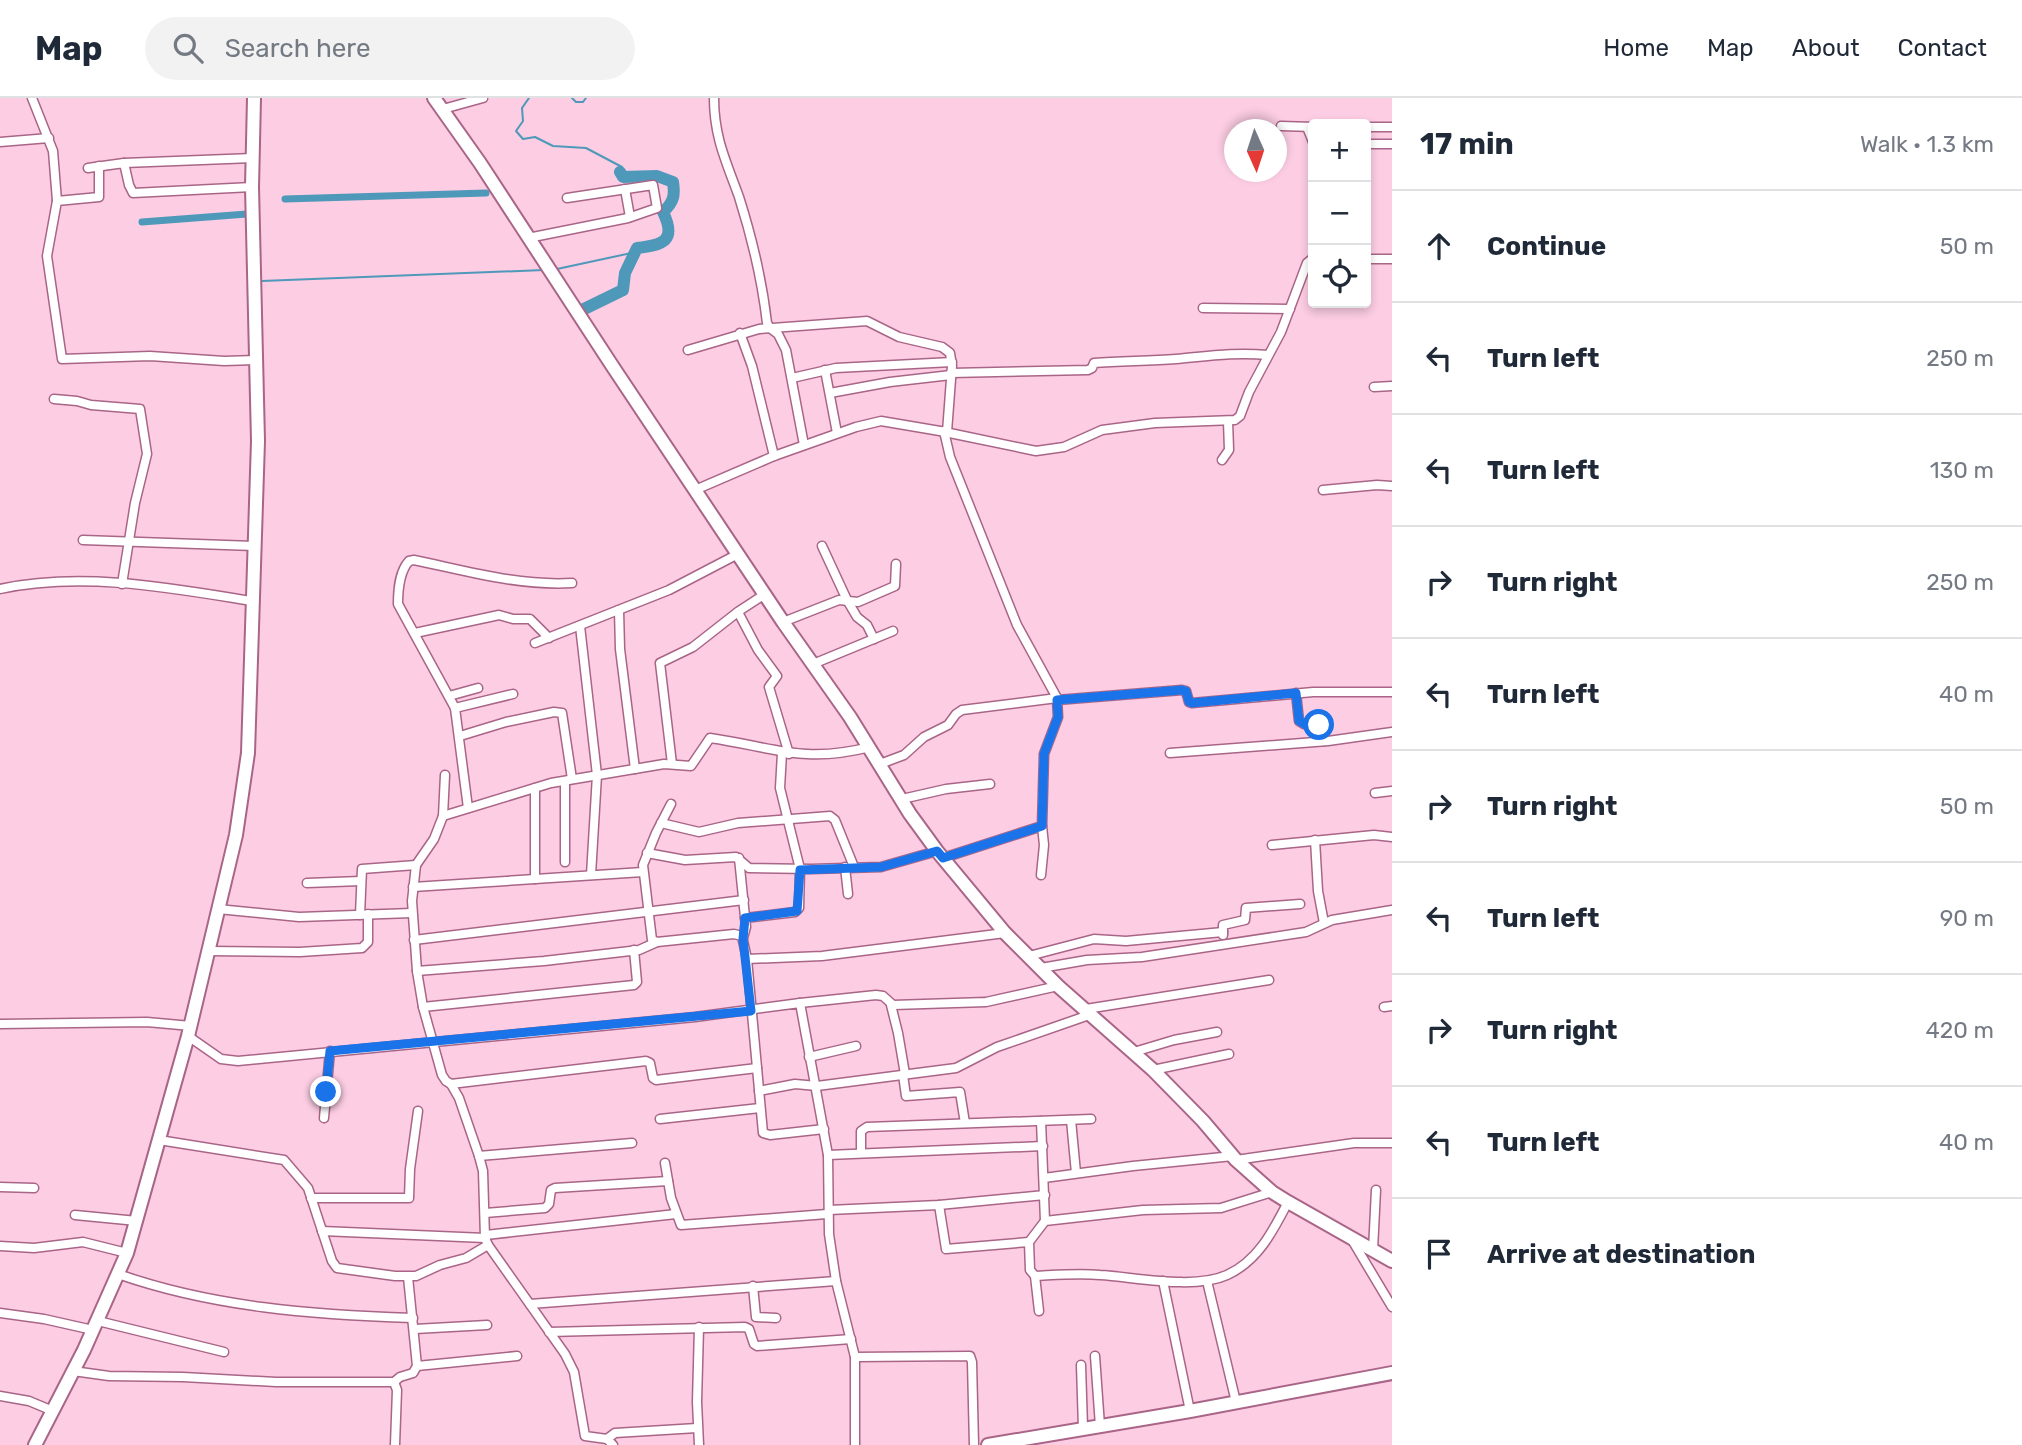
<!DOCTYPE html>
<html lang="en">
<head>
<meta charset="utf-8">
<style>
  :root { --surface:#fff; --page:#f2f2f3; --text:#1f2937; --muted:#747a83; --line:#e0e1e3 }
  body { margin:0; font-family:Rubik,sans-serif; background:var(--page); color:var(--text) }
  .controls { position:absolute; right:21px; top:21px; display:grid; overflow:hidden; border-radius:7px; box-shadow:0 4px 10px #0003 }
  .controls button { width:63px; height:63px; display:grid; place-items:center; padding:0; border:0; border-bottom:2px solid var(--line); background:var(--surface); color:var(--text); font:35px sans-serif }
  .compass { position:absolute; left:1224px; top:21px; width:63px; height:63px; border-radius:50%; background:var(--surface); box-shadow:0 4px 10px #0003; rotate:177deg }
  .stop { position:absolute; width:21px; height:21px; margin:-16px; border:5px solid #1a73e8; border-radius:50%; background:#fff }
  .stop.end { background:#1a73e8; border-color:#fff; box-shadow:0 2px 7px #0008 }
  .list { margin:0; padding:0; list-style:none }
  h2 { display:flex; justify-content:space-between; align-items:center; height:91px; margin:0; padding:0 28px; font-size:30px }
  h2 small { font-size:23px; font-weight:400; color:var(--muted) }
  .list li { display:grid; grid-template-columns:46px 1fr auto; gap:21px; align-items:center; box-sizing:border-box; height:112px; padding:0 28px; border-top:2px solid var(--line) }
  .list b { display:block; font-size:26px; white-space:nowrap }
  .list em { font-size:23px; font-style:normal; color:var(--muted) }
  .icon { flex:none; width:38px; height:38px; fill:none; stroke:currentColor; stroke-width:2; stroke-linecap:round; stroke-linejoin:round }
  .map { position:relative; flex:none; width:1392px; height:1347px; overflow:hidden }
  header { display:flex; align-items:center; gap:42px; box-sizing:border-box; height:98px; padding:0 35px; background:var(--surface); border-bottom:2px solid var(--line) }
  header strong { font-size:33px }
  nav { display:flex; gap:38px; margin-inline-start:auto; font-size:24px }
  .search { width:490px; height:63px; background:var(--page); display:flex; align-items:center; gap:18px; box-sizing:border-box; padding:0 24px; border-radius:38px; color:var(--muted); font-size:26px }
  main { display:flex }
  aside { flex:1; background:var(--surface) }
  .map>svg:first-child { display:block }
  .lines { fill:none; stroke-linecap:round; stroke-linejoin:round }
  .stream { stroke:#4e99b9; stroke-width:2 }
  .canal { stroke:#4e99b9; stroke-width:7 }
  .river { stroke:#4e99b9; stroke-width:12 }
  .street-casing { stroke:#a96587; stroke-width:11 }
  .secondary-casing { stroke:#a96587; stroke-width:16 }
  .street { stroke:#fff; stroke-width:8 }
  .secondary { stroke:#fff; stroke-width:12 }
  .route { stroke:#1a73e8; stroke-width:9 }
</style>
</head>
<body>
<header>
<strong>Map</strong>
<div class="search"><svg class="icon" aria-label="search" viewBox="0 0 24 24"><circle cx="10" cy="10" r="6"/><path d="M15 15l6 6"/></svg>Search here</div>
<nav><a>Home</a><a>Map</a><a>About</a><a>Contact</a></nav>
</header>
<main>
<div class="map">
<svg width="1392" height="1347" viewBox="0 0 1392 1347">
  <rect width="100%" height="100%" fill="#fccde3"/>
  <g class="lines">
    <g class="stream">
      <polyline points="529,0 522,10 523,23 516,33 523,41 535,39 553,48 586,50 622,69 620,74"/>
      <polyline points="572,0 576,4 583,4 586,0"/>
      <polyline points="557,171 636,154"/>
      <polyline points="262,183 544,172"/>
    </g>
    <g class="canal">
      <polyline points="285,101 486,95"/>
      <polyline points="142,124 247,116"/>
    </g>
    <path class="river" d="M582,212L623,192L625,175L637,150C663,147 677,143 663,114C674,104 675,97 673,84L657,78L623,79L620,74"/>
    <g class="street-casing">
      <g id="street">
        <polyline points="32,0 53,53 57,103"/>
        <path d="M714,0C714,39 726,63 739,99C752,140 762,182 767,225L770,230L778,236L786,252L804,347"/>
        <polyline points="443,11 483,0"/>
        <polyline points="1281,28 1313,29"/>
        <polyline points="1307,29 1313,44"/>
        <polyline points="1366,29 1392,29"/>
        <polyline points="0,44 49,40"/>
        <polyline points="1366,46 1392,46"/>
        <polyline points="124,65 253,60"/>
        <polyline points="99,68 99,99 57,103 47,158 62,261 150,258 224,263 257,262"/>
        <polyline points="88,70 124,65 129,87 133,95 252,89"/>
        <polyline points="625,91 630,119"/>
        <polyline points="528,140 628,120 657,110 653,87 567,100"/>
        <polyline points="1366,161 1392,161"/>
        <polyline points="1203,210 1290,211"/>
        <polyline points="740,235 752,268 774,358"/>
        <polyline points="688,252 759,231 867,223 899,239 942,249 950,255 952,268 947,334"/>
        <polyline points="825,272 837,335"/>
        <path d="M951,275L1088,272L1092,270L1094,265C1121,263 1149,263 1176,261C1209,258 1234,254 1268,257"/>
        <polyline points="792,280 836,270 952,264"/>
        <polyline points="1374,289 1392,288"/>
        <polyline points="830,295 890,284 951,277"/>
        <polyline points="54,301 77,303 91,307 140,311 147,356 135,405 122,486"/>
        <polyline points="1222,362 1229,352 1228,323"/>
        <polyline points="695,392 774,358 856,329 881,323 940,333 1036,353 1064,349 1102,332 1155,325 1235,322 1240,318 1249,294 1281,234 1307,165 1313,160"/>
        <polyline points="1323,392 1377,387 1392,388"/>
        <polyline points="83,442 254,448"/>
        <polyline points="822,448 847,502 857,519 867,527 874,541"/>
        <path d="M0,491C82,473 171,490 252,503"/>
        <polyline points="619,512 620,551 635,671"/>
        <polyline points="738,514 758,552 777,578 769,589 789,656"/>
        <polyline points="783,524 839,502 858,504 895,488 896,466"/>
        <polyline points="580,528 597,677 591,777"/>
        <polyline points="415,535 499,517 513,521 530,521 549,540"/>
        <polyline points="535,545 669,492 738,456"/>
        <polyline points="813,566 893,533"/>
        <polyline points="1296,595 1299,623 1304,626 1321,628 1324,643"/>
        <polyline points="449,598 478,590"/>
        <polyline points="1057,602 1182,592 1186,593 1189,604 1192,605 1313,594 1392,594"/>
        <polyline points="455,610 513,596"/>
        <polyline points="460,638 506,624 554,614 562,615 572,681"/>
        <polyline points="1170,655 1328,643 1392,634"/>
        <polyline points="672,666 660,565 693,549 739,513 765,496"/>
        <polyline points="880,666 904,657 924,639 948,627 956,616 962,612 1057,600"/>
        <polyline points="445,677 443,718 434,741 416,767 412,803 417,873 423,909 442,977 446,983 451,986 459,1000 479,1058 483,1073 485,1140 488,1147 565,1256 574,1274 585,1338 607,1341 613,1347"/>
        <polyline points="535,690 535,781"/>
        <polyline points="1375,695 1392,693"/>
        <polyline points="902,701 946,691 990,686"/>
        <polyline points="671,706 656,735 643,767 652,842 657,844 734,836 742,838 747,861 763,1035 770,1037 824,1031"/>
        <path d="M468,710L455,610L398,506C398,492 399,474 409,463L414,462C467,473 518,488 572,485"/>
        <path d="M443,718L551,685L664,666L691,668L710,640C773,649 803,666 870,649"/>
        <polyline points="661,725 699,734 738,725 830,718 835,722 854,769"/>
        <polyline points="1315,742 1318,793 1324,825"/>
        <polyline points="1272,747 1374,737 1392,739"/>
        <polyline points="647,755 685,762 736,759 749,770 811,771 881,769 937,753"/>
        <polyline points="739,760 746,829 743,840"/>
        <polyline points="943,760 1042,728 1044,656 1058,619 1057,600 1017,527 950,359 944,333"/>
        <polyline points="565,764 565,683"/>
        <polyline points="845,769 848,796"/>
        <polyline points="1041,777 1044,747 1042,728"/>
        <polyline points="307,785 361,783"/>
        <polyline points="413,789 643,774"/>
        <polyline points="218,811 299,819 412,815"/>
        <polyline points="360,817 362,771 416,767"/>
        <polyline points="745,820 795,814 799,810 800,771 780,690 782,655"/>
        <polyline points="1223,837 1223,827 1245,822 1246,810 1300,806"/>
        <polyline points="414,842 744,802"/>
        <polyline points="208,853 300,854 362,850 368,844 368,816"/>
        <polyline points="1029,858 1094,841 1126,843 1223,834"/>
        <polyline points="747,861 822,858 1005,835"/>
        <polyline points="1041,870 1087,862 1142,859 1306,834 1332,822 1392,812"/>
        <polyline points="417,873 544,863 639,852 657,844"/>
        <polyline points="800,905 876,897 883,898 893,907 986,904 1058,888"/>
        <polyline points="891,907 898,935 905,976"/>
        <polyline points="423,909 634,887 637,884 634,852"/>
        <polyline points="1384,909 1392,908"/>
        <polyline points="1086,911 1269,882"/>
        <polyline points="0,926 147,924 191,928"/>
        <polyline points="188,938 221,961 238,963 695,919 800,905 828,1057 829,1136 836,1183 855,1259 855,1347"/>
        <polyline points="1134,954 1174,942 1217,934"/>
        <polyline points="809,959 856,948"/>
        <polyline points="1153,972 1229,956"/>
        <polyline points="903,977 906,998 960,994 965,1025"/>
        <polyline points="451,986 646,963 650,965 653,980 656,982 757,970"/>
        <polyline points="759,993 795,986 817,988 956,970 997,949 1092,916"/>
        <polyline points="324,1020 330,953"/>
        <polyline points="660,1021 760,1010"/>
        <polyline points="1071,1022 1076,1075"/>
        <polyline points="1041,1023 1045,1123"/>
        <polyline points="159,1042 284,1062 308,1090 332,1163 337,1170 395,1178 416,1178 440,1167 466,1160 488,1147"/>
        <polyline points="861,1054 861,1033 867,1029 1091,1021"/>
        <polyline points="828,1057 1043,1048"/>
        <polyline points="479,1058 632,1045"/>
        <polyline points="1236,1062 1354,1045 1392,1045"/>
        <polyline points="665,1065 671,1100 681,1127 827,1116"/>
        <polyline points="1044,1080 1133,1068 1233,1058"/>
        <polyline points="0,1089 34,1090"/>
        <path d="M1272,1094L1221,1110L1143,1112L1045,1123L1029,1144L1030,1172L1035,1178C1056,1177 1078,1175 1100,1177C1135,1179 1194,1192 1227,1177C1258,1163 1273,1133 1288,1104"/>
        <polyline points="311,1100 409,1100 410,1071 418,1013"/>
        <polyline points="939,1107 946,1151 1029,1144"/>
        <polyline points="829,1112 939,1107 1045,1097"/>
        <polyline points="485,1115 545,1110 549,1106 551,1092 555,1090 668,1083"/>
        <polyline points="75,1117 137,1123"/>
        <polyline points="322,1133 485,1140"/>
        <polyline points="486,1137 676,1116"/>
        <polyline points="1352,1142 1392,1209"/>
        <polyline points="0,1148 34,1150 83,1144 127,1155"/>
        <polyline points="1373,1152 1376,1092"/>
        <path d="M118,1176C212,1209 314,1217 413,1220"/>
        <polyline points="1035,1178 1039,1213"/>
        <polyline points="1163,1183 1190,1313"/>
        <polyline points="1207,1183 1236,1304"/>
        <polyline points="753,1188 756,1219 776,1220"/>
        <polyline points="530,1206 836,1183"/>
        <polyline points="0,1215 44,1221 93,1232"/>
        <polyline points="98,1223 224,1254"/>
        <polyline points="699,1229 697,1304 699,1347"/>
        <polyline points="415,1231 487,1227"/>
        <polyline points="549,1234 745,1229 749,1231 754,1246 757,1248 851,1241"/>
        <polyline points="1095,1258 1100,1328"/>
        <polyline points="855,1259 970,1258 972,1264 974,1347"/>
        <polyline points="1081,1267 1083,1330"/>
        <polyline points="417,1268 517,1258"/>
        <polyline points="73,1273 109,1278 183,1279 276,1284 394,1284 400,1279 413,1275 417,1268 408,1179"/>
        <polyline points="394,1284 397,1292 395,1347"/>
        <polyline points="0,1298 29,1303 53,1313"/>
        <polyline points="607,1341 615,1335 697,1330"/>
      </g>
    </g>
    <g class="secondary-casing">
      <g id="secondary">
        <polyline points="434,0 480,65 613,269 783,524 850,619 910,716 937,753 1005,835 1058,888 1153,972 1203,1023 1236,1062 1272,1094 1288,1104 1392,1163"/>
        <polyline points="35,1347 84,1252 127,1155 188,938 236,737 248,655 258,343 252,89 254,0"/>
        <polyline points="988,1347 1190,1313 1392,1275"/>
      </g>
    </g>
    <use href="#street" class="street"/>
    <use href="#secondary" class="secondary"/>
  </g>
  <g class="lines">
    <polyline class="route" points="326,994 330,953 751,913 743,841 745,820 797,813 800,772 881,769 937,753 943,760 1042,728 1044,656 1058,619 1057,602 1182,592 1186,593 1189,604 1192,605 1296,595 1299,623 1304,626 1319,627"/>
  </g>
</svg>
<div class="controls">
<button>+</button>
<button>−</button>
<button><svg class="icon" aria-label="locate" viewBox="0 0 24 24"><circle cx="12" cy="12" r="6"/><path d="M12 2v4M12 18v4M2 12h4M18 12h4"/></svg></button>
</div>
<svg class="compass" viewBox="-18 -18 36 36"><path d="M0-13l5 13h-10z" fill="#e53935"/><path d="M0 13l5-13h-10z" fill="#747a83"/></svg>
<div class="stop" style="left:1319px;top:627px"></div>
<div class="stop end" style="left:326px;top:994px"></div>
</div>
<aside>
<h2>17 min<small>Walk · 1.3 km</small></h2>
<ul class="list">
<li><svg class="icon" aria-label="ahead" viewBox="0 0 24 24"><path d="M12 20V5M6 11l6-6 6 6"/></svg><div><b>Continue</b></div><em>50 m</em></li>
<li><svg class="icon" aria-label="left" viewBox="0 0 24 24"><path d="M17 20v-9H6M10 6l-5 5 5 5"/></svg><div><b>Turn left</b></div><em>250 m</em></li>
<li><svg class="icon" aria-label="left" viewBox="0 0 24 24"><path d="M17 20v-9H6M10 6l-5 5 5 5"/></svg><div><b>Turn left</b></div><em>130 m</em></li>
<li><svg class="icon" aria-label="right" viewBox="0 0 24 24"><path d="M7 20v-9h11M14 6l5 5-5 5"/></svg><div><b>Turn right</b></div><em>250 m</em></li>
<li><svg class="icon" aria-label="left" viewBox="0 0 24 24"><path d="M17 20v-9H6M10 6l-5 5 5 5"/></svg><div><b>Turn left</b></div><em>40 m</em></li>
<li><svg class="icon" aria-label="right" viewBox="0 0 24 24"><path d="M7 20v-9h11M14 6l5 5-5 5"/></svg><div><b>Turn right</b></div><em>50 m</em></li>
<li><svg class="icon" aria-label="left" viewBox="0 0 24 24"><path d="M17 20v-9H6M10 6l-5 5 5 5"/></svg><div><b>Turn left</b></div><em>90 m</em></li>
<li><svg class="icon" aria-label="right" viewBox="0 0 24 24"><path d="M7 20v-9h11M14 6l5 5-5 5"/></svg><div><b>Turn right</b></div><em>420 m</em></li>
<li><svg class="icon" aria-label="left" viewBox="0 0 24 24"><path d="M17 20v-9H6M10 6l-5 5 5 5"/></svg><div><b>Turn left</b></div><em>40 m</em></li>
<li><svg class="icon" aria-label="arrive" viewBox="0 0 24 24"><path d="M6 21V4h12l-3 4 3 4H6"/></svg><div><b>Arrive at destination</b></div></li>
</ul>
</aside>
</main>
</body>
</html>
